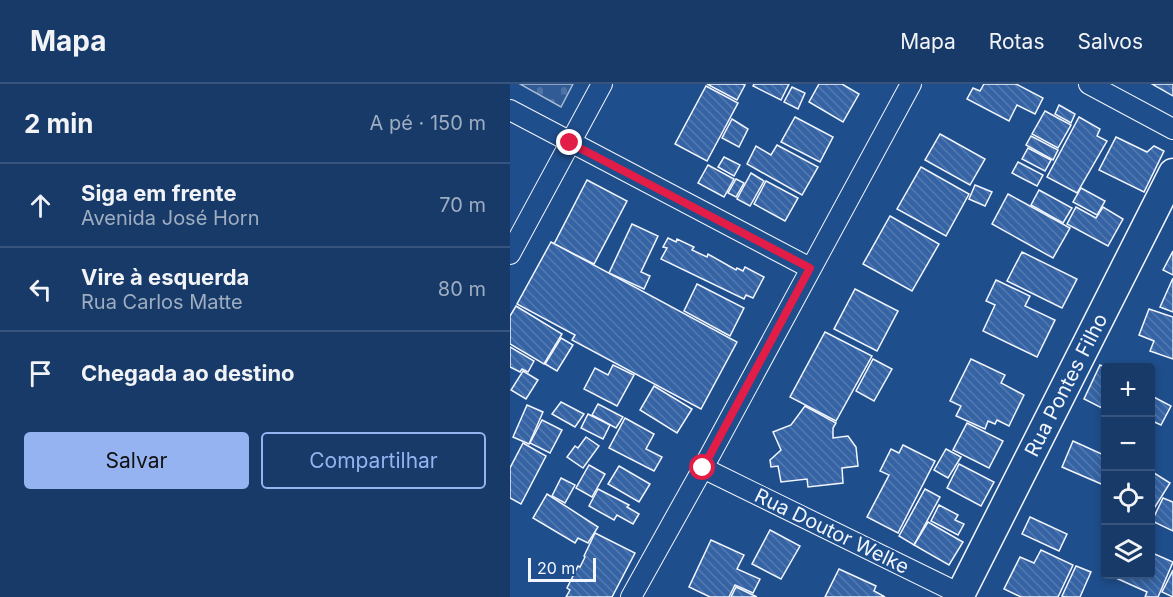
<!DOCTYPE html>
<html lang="pt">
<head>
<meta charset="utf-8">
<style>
  :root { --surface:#173a69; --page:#244571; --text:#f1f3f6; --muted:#9eadc0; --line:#36547d; --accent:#95b2f1 }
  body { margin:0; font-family:Inter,sans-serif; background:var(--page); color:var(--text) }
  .controls { position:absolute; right:18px; bottom:18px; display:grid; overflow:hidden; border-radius:6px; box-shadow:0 3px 9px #0003 }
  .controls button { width:54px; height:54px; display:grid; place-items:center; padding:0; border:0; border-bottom:2px solid var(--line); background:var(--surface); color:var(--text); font:30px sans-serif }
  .scale { position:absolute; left:18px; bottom:15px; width:68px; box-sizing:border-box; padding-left:6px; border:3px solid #f2f6ff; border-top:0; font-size:16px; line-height:21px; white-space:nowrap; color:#f2f6ff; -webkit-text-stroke:4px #1f4e8c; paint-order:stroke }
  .stop { position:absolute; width:18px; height:18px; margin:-14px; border:4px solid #e11d48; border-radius:50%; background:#fff }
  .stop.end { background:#e11d48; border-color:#fff; box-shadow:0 2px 6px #0008 }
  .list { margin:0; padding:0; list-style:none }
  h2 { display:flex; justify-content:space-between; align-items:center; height:78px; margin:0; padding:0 24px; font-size:26px }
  h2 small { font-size:20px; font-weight:400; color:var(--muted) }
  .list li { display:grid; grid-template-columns:39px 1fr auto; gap:18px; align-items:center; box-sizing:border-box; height:84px; padding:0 24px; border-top:2px solid var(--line) }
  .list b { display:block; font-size:22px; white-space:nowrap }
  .list p { margin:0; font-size:20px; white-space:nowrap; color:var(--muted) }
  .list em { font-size:20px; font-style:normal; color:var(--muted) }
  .actions { display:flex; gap:12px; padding:18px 24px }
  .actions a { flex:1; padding:14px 0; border:2px solid var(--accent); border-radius:6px; text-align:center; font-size:21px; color:var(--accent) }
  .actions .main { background:var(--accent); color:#111 }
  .icon { flex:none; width:33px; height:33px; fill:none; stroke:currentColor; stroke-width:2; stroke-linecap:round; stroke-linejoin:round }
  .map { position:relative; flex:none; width:663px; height:513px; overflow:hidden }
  header { display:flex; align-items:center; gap:36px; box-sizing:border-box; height:84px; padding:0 30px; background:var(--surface); border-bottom:2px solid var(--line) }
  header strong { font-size:28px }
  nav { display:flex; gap:33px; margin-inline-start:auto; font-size:21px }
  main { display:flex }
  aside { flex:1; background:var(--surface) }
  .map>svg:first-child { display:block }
  .cemetery { fill:url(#cemetery-stones); stroke:#a8bbd7; stroke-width:1.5 }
  .building { fill:url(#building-back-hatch); stroke:#f2f6ff; stroke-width:1.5 }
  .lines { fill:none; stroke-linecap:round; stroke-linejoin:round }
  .street-casing { stroke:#f2f6ff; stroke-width:22 }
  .secondary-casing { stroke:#f2f6ff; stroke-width:31 }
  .street { stroke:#1f4e8c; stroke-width:20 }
  .secondary { stroke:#1f4e8c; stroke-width:28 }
  .route { stroke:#e11d48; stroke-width:8 }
  .labels { text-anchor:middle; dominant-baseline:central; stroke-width:4.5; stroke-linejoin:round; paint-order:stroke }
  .street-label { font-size:20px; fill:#f2f6ff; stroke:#1f4e8c }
</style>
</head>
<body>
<header>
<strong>Mapa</strong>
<nav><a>Mapa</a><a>Rotas</a><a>Salvos</a></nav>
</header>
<main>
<aside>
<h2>2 min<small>A pé · 150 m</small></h2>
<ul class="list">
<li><svg class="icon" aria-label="ahead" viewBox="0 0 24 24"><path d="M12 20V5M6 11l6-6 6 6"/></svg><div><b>Siga em frente</b><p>Avenida José Horn</p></div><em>70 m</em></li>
<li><svg class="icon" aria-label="left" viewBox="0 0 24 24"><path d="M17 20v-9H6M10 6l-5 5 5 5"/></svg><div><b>Vire à esquerda</b><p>Rua Carlos Matte</p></div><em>80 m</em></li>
<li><svg class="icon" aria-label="arrive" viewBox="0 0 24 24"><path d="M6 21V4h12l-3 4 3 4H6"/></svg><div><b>Chegada ao destino</b></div></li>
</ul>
<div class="actions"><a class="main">Salvar</a><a>Compartilhar</a></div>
</aside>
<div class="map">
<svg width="663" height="513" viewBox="0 0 663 513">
  <defs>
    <pattern id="cemetery-stones" width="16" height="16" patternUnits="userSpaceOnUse" patternTransform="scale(1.5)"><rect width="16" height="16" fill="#305b95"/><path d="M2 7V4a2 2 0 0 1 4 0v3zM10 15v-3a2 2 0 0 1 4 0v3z" fill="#4e73a5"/></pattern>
    <pattern id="building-back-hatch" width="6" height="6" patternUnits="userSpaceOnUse" patternTransform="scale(1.5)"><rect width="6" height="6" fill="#3563a3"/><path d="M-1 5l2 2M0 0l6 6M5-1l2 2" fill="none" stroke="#537ab1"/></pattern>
  </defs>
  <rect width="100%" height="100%" fill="#1f4e8c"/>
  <polygon class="cemetery" points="10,0 63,0 51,23"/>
  <g class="building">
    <polygon points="197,0 232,0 235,1 227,16"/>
    <polygon points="244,0 279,0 271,16 243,2"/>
    <polygon points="309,0 332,0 349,10 333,38 299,18"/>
    <polygon points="474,0 506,0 533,14 525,30 507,21 499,37 457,15 463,4 470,7"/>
    <polygon points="642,0 663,0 663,12"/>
    <polygon points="196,2 228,19 197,77 165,60"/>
    <polygon points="282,3 295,9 288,25 274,18"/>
    <polygon points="549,21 565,30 561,39 545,30"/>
    <polygon points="535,27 561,41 548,64 522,50"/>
    <polygon points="285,33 323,53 310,78 271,58"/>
    <polygon points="569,33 590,45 587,52 597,57 567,109 537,93"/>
    <polygon points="222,35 238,45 229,63 212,54"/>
    <polygon points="430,50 475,75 460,101 415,76"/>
    <polygon points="521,52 548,66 543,76 516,61"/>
    <polygon points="606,53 637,68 644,62 654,67 634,108 589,86"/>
    <polygon points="267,61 308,83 292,111 237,80 246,62 261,71"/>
    <polygon points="518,64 541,76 535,87 512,75"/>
    <polygon points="214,73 230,81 224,92 208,83"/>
    <polygon points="508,78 533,91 527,102 502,89"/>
    <polygon points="198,81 224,95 214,113 188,99"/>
    <polygon points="411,83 459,110 436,152 387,125"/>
    <polygon points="241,89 254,97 240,122 227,115"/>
    <polygon points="226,95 234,99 226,113 218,109"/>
    <polygon points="77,96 117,117 84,180 44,160"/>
    <polygon points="256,97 288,114 275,137 244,120"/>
    <polygon points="465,101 482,108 475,122 459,115"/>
    <polygon points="571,104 595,117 587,131 563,118"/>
    <polygon points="529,106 562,124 553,139 521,121"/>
    <polygon points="498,110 560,144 543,174 482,140"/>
    <polygon points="566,123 586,134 593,123 613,135 598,162 557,140"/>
    <polygon points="380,132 429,160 402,207 353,180"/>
    <polygon points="122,140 148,152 131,188 140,192 134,205 99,189"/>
    <polygon points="158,154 166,158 167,155 184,163 182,166 197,173 198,170 226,186 227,184 233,187 235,183 254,193 243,214 236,211 234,215 151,175 157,164 153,163"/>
    <polygon points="41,158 227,258 191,325 62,256 65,251 7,220"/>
    <polygon points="663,167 663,191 653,186"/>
    <polygon points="512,168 567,195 552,224 497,197"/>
    <polygon points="663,194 663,228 650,223"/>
    <polygon points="486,196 520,212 515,222 545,236 527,273 473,247 485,221 476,217"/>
    <polygon points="187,200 234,224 220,252 174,227"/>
    <polygon points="345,205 388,227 367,267 324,245"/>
    <polygon points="6,222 52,250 34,280 0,260 0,232"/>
    <polygon points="639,225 663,233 663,275 640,267 644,257 629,251"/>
    <polygon points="315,248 362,272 326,337 280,313"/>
    <polygon points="51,254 63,261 47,287 35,280"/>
    <polygon points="0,263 24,277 18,288 12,285 10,288 0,283"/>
    <polygon points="363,275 382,285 364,317 346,307"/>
    <polygon points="461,275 495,291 491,299 514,311 499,342 487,336 485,340 478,337 475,345 446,332 451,322 440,317"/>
    <polygon points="103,281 124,291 107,322 74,305 85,284 98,291"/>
    <polygon points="590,281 596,284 596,316 592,324 574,315"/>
    <polygon points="13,287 28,296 16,315 1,306"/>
    <polygon points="144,302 182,325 167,349 130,326"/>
    <polygon points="640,311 661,322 651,341 640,336"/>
    <polygon points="51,318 74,330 65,343 42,330"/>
    <polygon points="88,320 113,333 106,344 82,331"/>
    <polygon points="17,321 33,328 19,360 3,353"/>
    <polygon points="295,322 326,339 323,344 323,354 338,352 346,363 348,382 332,384 333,399 298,403 297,395 271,398 268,382 261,383 260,376 271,366 263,348 281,341"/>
    <polygon points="78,330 100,341 93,355 71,344"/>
    <polygon points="115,334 144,350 136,365 152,373 144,387 99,364"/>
    <polygon points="32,336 52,346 40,369 20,359"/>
    <polygon points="457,339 493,357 479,384 443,366"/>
    <polygon points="76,353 89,362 73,384 57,373 65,362 68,364"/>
    <polygon points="563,357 596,372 596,402 552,383"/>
    <polygon points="13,359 36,372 11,420 0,414 0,384"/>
    <polygon points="393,361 425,377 388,449 357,433 379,391 370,387 381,365 389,369"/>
    <polygon points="436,365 451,373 438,394 424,386"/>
    <polygon points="449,380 484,398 471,422 437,404"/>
    <polygon points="79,381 95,390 82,413 66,404"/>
    <polygon points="109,382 140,400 129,418 98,400"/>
    <polygon points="644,389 660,399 640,431 640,394"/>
    <polygon points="51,394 65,401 55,419 42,412"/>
    <polygon points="88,405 119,421 117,423 129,430 123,440 107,431 104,436 79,422"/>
    <polygon points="415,405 430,413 404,461 389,452"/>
    <polygon points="37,410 88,443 78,459 68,454 65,459 23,434"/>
    <polygon points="653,414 663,418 663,447 642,437"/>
    <polygon points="429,421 448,431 445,436 454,440 448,451 421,437"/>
    <polygon points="520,433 557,450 549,467 512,450"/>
    <polygon points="418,438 453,458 439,481 404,461"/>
    <polygon points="260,446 290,462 271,495 242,480"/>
    <polygon points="85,449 125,469 102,513 56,513 60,506 57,504 68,482 70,483 75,473 74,472"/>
    <polygon points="201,456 234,471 227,485 250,495 243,509 225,501 219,513 200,513 179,503"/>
    <polygon points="531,466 563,481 548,513 511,513 494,505 510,473 524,479"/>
    <polygon points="640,468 663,478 648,513 635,513 637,508 597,490 640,490"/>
    <polygon points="566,482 581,488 570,513 555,513 552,512"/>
    <polygon points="329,485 366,502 364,507 375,513 315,513"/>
    <polygon points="663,486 663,513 652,508"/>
    <polygon points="226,503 247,513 221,513"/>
  </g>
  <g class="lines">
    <g class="street-casing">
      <g id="street">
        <polyline points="579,0 663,45"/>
        <polyline points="0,26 300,184"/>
        <polyline points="0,170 92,0"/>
        <polyline points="193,384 450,510"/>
        <polyline points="121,513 193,384 401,0"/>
      </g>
    </g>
    <g class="secondary-casing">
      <polyline id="secondary" points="449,513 663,89"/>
    </g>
    <use href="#street" class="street"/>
    <use href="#secondary" class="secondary"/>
  </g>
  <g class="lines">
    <polyline class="route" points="60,59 300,184 193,384"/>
  </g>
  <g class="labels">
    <g class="street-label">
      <text transform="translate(556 301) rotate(-63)">Rua Pontes Filho</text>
      <text transform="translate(322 447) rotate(26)">Rua Doutor Welke</text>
    </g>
  </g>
</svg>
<div class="controls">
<button>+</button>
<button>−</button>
<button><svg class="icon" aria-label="locate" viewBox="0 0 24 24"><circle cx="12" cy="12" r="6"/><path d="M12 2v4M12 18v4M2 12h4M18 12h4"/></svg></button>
<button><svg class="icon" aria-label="layers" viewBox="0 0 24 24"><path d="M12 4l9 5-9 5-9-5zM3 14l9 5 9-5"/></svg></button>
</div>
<div class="scale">20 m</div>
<div class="stop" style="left:193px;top:384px"></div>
<div class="stop end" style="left:60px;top:59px"></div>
</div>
</main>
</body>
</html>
